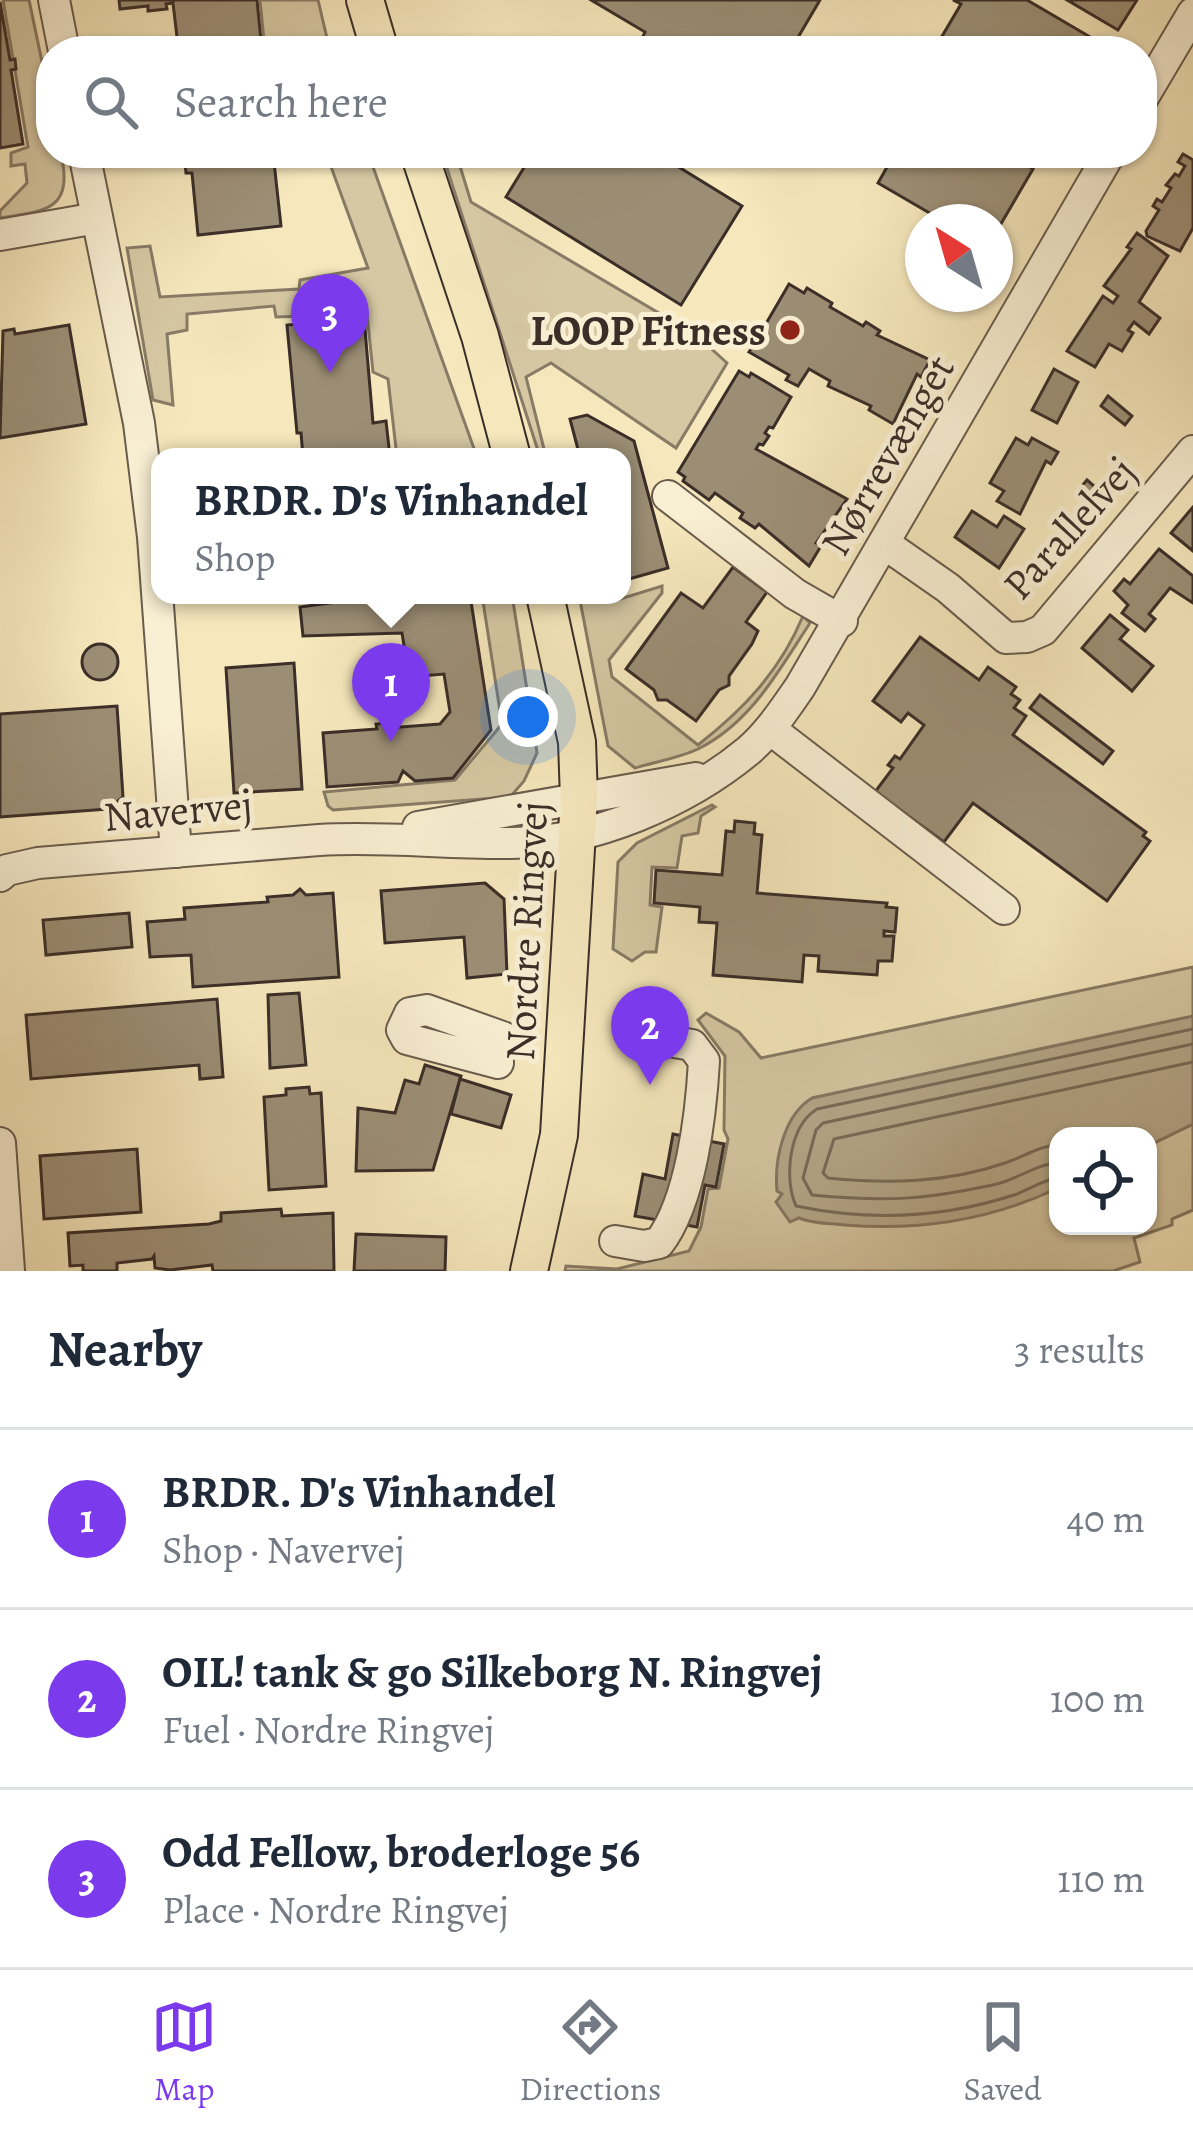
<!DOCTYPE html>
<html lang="en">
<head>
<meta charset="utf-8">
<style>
  :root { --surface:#fff; --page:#f6f6f7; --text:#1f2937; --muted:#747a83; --line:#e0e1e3; --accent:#7c3aed }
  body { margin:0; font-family:Alegreya,serif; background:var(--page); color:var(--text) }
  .controls { position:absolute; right:36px; bottom:36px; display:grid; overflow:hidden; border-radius:24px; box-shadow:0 3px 9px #0004 }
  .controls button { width:108px; height:108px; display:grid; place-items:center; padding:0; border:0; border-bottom:3px solid var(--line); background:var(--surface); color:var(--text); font:60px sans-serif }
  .compass { position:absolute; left:905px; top:204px; width:108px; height:108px; border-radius:50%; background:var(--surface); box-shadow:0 3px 9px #0004; rotate:323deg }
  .you { position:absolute; left:528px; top:717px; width:42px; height:42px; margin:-30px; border:9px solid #fff; border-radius:50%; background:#1a73e8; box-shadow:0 0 0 18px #1a73e833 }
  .badge { display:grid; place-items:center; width:78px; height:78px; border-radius:50%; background:var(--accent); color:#fff; font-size:39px; font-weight:700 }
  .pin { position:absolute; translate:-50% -99px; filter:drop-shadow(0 3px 6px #0008) }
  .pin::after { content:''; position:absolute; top:63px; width:42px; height:36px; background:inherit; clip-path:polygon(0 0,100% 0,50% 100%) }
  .popup { position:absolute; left:151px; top:448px; width:480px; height:156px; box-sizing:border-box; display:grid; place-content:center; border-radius:24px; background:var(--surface); filter:drop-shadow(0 3px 9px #0005); font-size:39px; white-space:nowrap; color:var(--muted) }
  .popup b { font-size:45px; color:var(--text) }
  .popup::after { content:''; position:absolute; left:50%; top:100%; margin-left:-24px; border:24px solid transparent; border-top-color:var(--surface) }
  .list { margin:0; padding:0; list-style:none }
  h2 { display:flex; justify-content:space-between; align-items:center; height:156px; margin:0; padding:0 48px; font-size:51px }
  h2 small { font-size:39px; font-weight:400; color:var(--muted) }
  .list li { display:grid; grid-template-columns:78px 1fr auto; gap:36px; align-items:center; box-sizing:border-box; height:180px; padding:0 48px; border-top:3px solid var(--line) }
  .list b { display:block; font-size:45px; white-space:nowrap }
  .list p { margin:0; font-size:39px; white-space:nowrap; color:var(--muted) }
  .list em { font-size:39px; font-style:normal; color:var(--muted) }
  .icon { flex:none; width:66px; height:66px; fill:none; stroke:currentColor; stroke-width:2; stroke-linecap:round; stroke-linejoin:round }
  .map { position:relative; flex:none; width:1193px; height:1271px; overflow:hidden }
  .search { position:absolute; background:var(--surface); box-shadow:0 3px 9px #0004; left:36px; right:36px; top:36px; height:132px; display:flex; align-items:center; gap:30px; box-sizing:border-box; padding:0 42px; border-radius:48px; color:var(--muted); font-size:45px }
  .sheet { height:696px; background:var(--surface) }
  nav { display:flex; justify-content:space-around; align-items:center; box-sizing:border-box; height:168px; border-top:3px solid var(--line); background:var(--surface); font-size:33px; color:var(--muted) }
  nav a { display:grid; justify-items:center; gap:6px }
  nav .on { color:var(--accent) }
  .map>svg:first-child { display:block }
  .green { fill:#d6c8a3; stroke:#887b66; stroke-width:3; fill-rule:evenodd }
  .water { fill:#b6a88a; stroke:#857763; stroke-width:3 }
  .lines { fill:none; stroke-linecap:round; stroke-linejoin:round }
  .shore { stroke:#786b59; stroke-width:3 }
  .building { fill:#9c8e75; stroke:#3b2e28; stroke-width:3 }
  .minor-casing { stroke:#6a5c4d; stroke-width:34 }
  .major-casing { stroke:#3b2e28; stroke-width:40 }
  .minor { stroke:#f9efd3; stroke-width:30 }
  .major { stroke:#f6e7bc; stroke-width:36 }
  .poi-dot { fill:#8f2418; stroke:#f9efd3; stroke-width:4.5 }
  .labels { text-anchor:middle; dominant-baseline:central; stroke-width:10; stroke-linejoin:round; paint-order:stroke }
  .poi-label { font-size:42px; font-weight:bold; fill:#3b2e28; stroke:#f9efd3; text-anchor:end }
  .street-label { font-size:42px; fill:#3b2e28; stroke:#f9efd3 }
</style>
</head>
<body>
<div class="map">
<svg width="1193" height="1271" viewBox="0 0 1193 1271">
  <rect width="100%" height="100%" fill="#f6e7bc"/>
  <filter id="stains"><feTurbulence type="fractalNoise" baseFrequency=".00167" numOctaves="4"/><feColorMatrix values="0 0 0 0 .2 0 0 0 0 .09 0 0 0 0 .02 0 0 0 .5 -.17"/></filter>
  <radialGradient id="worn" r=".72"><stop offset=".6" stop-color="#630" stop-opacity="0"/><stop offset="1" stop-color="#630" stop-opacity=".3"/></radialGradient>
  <g class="green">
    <path d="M3,0H29L51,105V153H61C73,209 49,211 0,218V211L27,183L25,164L11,166V153L28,147Z"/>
    <polygon points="260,0 318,0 330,51 265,51"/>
    <polygon points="326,153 368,153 477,457 397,457 388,379 373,372 367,314 276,317 274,306 187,314 187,330 167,334 173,405 153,400 127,248 150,246 160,297 299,289 300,280 368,268"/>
    <polygon points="442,153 456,153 471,202 696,335 727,363 676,448 551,363 526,377 546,457 540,457"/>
    <path d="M662,586V593L609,660L612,677L698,745C744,709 780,671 803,616L810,623C779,670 751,723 698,749C679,758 655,762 635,768L608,746L579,595L617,600Z"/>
    <polygon points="482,595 512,595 537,753 524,781 510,797 333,810 328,806 324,792 455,780 502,724"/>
    <polygon points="712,805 715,807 701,816 698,833 682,836 677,868 652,867 650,905 662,907 656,952 645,952 632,961 613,949 618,862 637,843"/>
    <path d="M1193,967V1210L1172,1219V1225L1134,1238L1140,1262L1113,1271H565L566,1266L617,1269L689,1251L701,1227L708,1189L719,1188L728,1139L724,1130L725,1056L698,1020L706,1013L739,1032L761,1058ZM1058,1136H1148V1226H1058Z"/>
  </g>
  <path class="water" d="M1193,1016V1124L1148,1146V1136H1058V1188C991,1220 919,1231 845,1225C830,1223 813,1224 799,1218L790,1222L776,1202L782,1194L777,1191C774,1159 784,1115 812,1098Z"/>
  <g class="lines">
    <g class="shore">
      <path d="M1058,1145C1038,1146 1024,1157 1005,1163C947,1183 888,1184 828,1178L823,1173L834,1139L1193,1062"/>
      <path d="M1058,1163C1036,1164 1018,1179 997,1184C924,1200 886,1202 812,1195L803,1178L816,1130L823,1123L1193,1044"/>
      <path d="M1058,1178C1042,1180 1029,1190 1014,1195C943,1218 868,1221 796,1206C784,1180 788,1127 817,1109L1193,1029"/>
    </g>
  </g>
  <g class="building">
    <polygon points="119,0 257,0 262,51 173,51 172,38 177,37 173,3 166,4 167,9 148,11 148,6 120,9"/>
    <polygon points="591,0 820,0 790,51 658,51 641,41 645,32"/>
    <polygon points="953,0 1027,0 1109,48 964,51 941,38 961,4"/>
    <polygon points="1067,0 1137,0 1118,30"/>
    <polygon points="0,2 10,60 15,59 16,69 11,70 23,144 0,148"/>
    <polygon points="184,153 273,153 281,226 198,235 192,173 186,173"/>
    <polygon points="533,153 656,153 742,206 681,305 506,197"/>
    <polygon points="895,153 1004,153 1033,169 995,234 995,222 945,222 878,183"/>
    <polygon points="1183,154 1193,160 1193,228 1180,251 1147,236 1146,231 1159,210 1153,206 1157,199 1162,202 1171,188 1166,185 1175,174 1179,176 1185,166 1178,162"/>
    <polygon points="1137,233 1168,256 1139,302 1160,318 1149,334 1134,322 1128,330 1133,333 1122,351 1109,344 1095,367 1067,351 1103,296 1113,303 1118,296 1104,286 1131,249 1127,247"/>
    <polygon points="789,284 804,293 807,288 832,303 830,307 863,326 866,322 880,331 877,335 930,360 921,377 917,374 893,424 869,410 871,406 828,386 830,381 809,369 798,386 786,380 789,375 749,352 756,341 752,339 757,332 760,334"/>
    <polygon points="364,318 373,423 386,421 390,457 303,457 301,433 297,433 287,325"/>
    <polygon points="69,325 86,424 0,438 3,331 14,329 15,334"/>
    <polygon points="1054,369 1078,382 1057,423 1032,410"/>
    <polygon points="739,371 749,377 751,373 791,397 773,428 769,427 765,433 769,436 763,445 759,444 756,449 847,499 816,543 821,546 809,566 759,524 755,528 740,518 743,513 715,493 709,500 683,481 685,477 678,472"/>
    <polygon points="1108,396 1132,416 1125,425 1101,406"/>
    <polygon points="587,415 634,441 668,568 622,581 622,457 580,457 570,419"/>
    <polygon points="1016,438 1028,445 1032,438 1058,452 1051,464 1046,461 1020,514 997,501 1004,491 990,483"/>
    <polygon points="1087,480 1110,500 1099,513 1076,493"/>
    <polygon points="1193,507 1193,551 1171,533"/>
    <polygon points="972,511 997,527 1004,516 1024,529 999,568 955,537"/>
    <polygon points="1159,549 1193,576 1193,603 1170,588 1149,614 1155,619 1145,631 1122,613 1128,605 1114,591 1124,579 1130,584"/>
    <polygon points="733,567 767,592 746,622 758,631 752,644 729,676 729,685 719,690 696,721 667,700 658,700 654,690 626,669 681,593 703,608"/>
    <polygon points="388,595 470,595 491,730 453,778 415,781 403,771 398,782 327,787 323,733 377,729 376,724 387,723 388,728 440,724 450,712 444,674 409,677 402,633 303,636 300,607"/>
    <polygon points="1110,615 1128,630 1120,639 1153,666 1132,691 1082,648"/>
    <polygon points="920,637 979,680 988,667 1016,687 1011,694 1020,700 1014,708 1026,716 1013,735 1146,832 1143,836 1150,841 1107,901 973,803 944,842 875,792 893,768 888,765 895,756 900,759 924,725 908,713 901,722 873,701"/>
    <circle cx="100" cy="662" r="18"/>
    <polygon points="294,663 302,789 234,793 226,668"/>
    <polygon points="1040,695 1113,751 1103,764 1030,708"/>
    <polygon points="117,706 123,797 108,809 0,817 0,714"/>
    <polygon points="735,821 755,823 754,834 762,835 757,893 887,903 886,907 897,908 895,932 884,931 884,936 894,936 892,961 878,961 877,975 818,971 819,956 804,955 802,982 713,975 717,923 699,922 700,907 654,903 656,870 722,875 726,831 734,832"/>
    <polygon points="485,883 504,899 507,974 467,978 464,937 385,943 381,891"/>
    <polygon points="300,889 306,895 333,893 339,977 193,987 191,955 150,957 147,922 185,919 184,908 268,902 267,897 293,895"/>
    <polygon points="129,913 132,947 46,955 43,920"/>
    <polygon points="299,993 306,1065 270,1068 268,995"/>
    <polygon points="217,999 223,1077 200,1079 199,1065 31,1079 26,1015"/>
    <polygon points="425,1065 461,1076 433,1170 356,1171 358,1108 395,1113 405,1080 419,1084"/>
    <polygon points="460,1079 511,1095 501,1128 451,1114"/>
    <polygon points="309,1087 310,1094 321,1093 326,1186 269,1190 264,1097 286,1095 286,1089"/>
    <polygon points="673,1134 724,1144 716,1187 705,1185 697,1227 635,1216 643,1174 665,1179"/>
    <polygon points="137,1149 141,1212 44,1219 40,1156"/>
    <polygon points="281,1209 282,1216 333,1213 334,1271 213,1271 212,1265 170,1270 155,1268 154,1256 152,1259 117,1263 117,1271 83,1271 83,1265 70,1266 68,1233 209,1224 221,1221 221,1213"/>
    <polygon points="356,1234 446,1237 445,1271 354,1271"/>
  </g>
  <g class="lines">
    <g class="minor-casing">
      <g id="minor">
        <polyline points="54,0 64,51"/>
        <polyline points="1142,99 1193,13"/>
        <polyline points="84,153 139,423 153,537 176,852"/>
        <polyline points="0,235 97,218"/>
        <polyline points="668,496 795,594 842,621"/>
        <polyline points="885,544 948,588 1006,638 1027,637 1043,630 1193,451"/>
        <polyline points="770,729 1004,909"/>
        <polyline points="418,827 696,778"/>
        <path d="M0,876L7,870L38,863L319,840C384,836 447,844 512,843C593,842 685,803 748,751C769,733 784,710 800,687L1110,153"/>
        <polyline points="498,1063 407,1039 402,1030 410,1013 427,1010 505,1038"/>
        <polyline points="0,1143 9,1271"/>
        <path d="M615,1241L644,1246L659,1243C691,1201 701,1115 704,1061L692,1045L657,1039"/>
      </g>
    </g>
    <g class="major-casing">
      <g id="major">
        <polyline points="365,0 380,51"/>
        <polyline points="419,153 480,336 512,457"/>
        <polyline points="529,1271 559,1135 579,798 577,742 545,595"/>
      </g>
    </g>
    <use href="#minor" class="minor"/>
    <use href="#major" class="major"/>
  </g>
  <circle class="poi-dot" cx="790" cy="330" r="12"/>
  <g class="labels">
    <g class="poi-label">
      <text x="766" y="330">LOOP Fitness</text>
    </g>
    <g class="street-label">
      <text transform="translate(887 455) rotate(-60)">Nørrevænget</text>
      <text transform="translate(1069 528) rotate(-48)">Parallelvej</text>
      <text transform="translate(178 810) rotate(-5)">Navervej</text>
      <text transform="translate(526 931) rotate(-87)">Nordre Ringvej</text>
    </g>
  </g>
  <rect width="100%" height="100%" filter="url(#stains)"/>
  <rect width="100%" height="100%" fill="url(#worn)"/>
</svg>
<div class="controls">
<button><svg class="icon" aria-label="locate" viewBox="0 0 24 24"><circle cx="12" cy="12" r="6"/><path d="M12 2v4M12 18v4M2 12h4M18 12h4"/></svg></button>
</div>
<svg class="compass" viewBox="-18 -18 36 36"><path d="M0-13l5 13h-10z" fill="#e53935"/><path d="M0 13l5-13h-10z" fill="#747a83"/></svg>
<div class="you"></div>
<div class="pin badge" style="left:391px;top:742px">1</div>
<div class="popup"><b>BRDR. D's Vinhandel</b>Shop</div>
<div class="pin badge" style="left:650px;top:1085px">2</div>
<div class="pin badge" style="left:330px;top:373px">3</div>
<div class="search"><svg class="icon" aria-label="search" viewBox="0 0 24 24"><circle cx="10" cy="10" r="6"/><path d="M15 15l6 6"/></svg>Search here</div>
</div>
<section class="sheet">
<h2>Nearby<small>3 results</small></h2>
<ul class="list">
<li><span class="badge">1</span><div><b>BRDR. D's Vinhandel</b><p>Shop · Navervej</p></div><em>40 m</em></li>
<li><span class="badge">2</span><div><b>OIL! tank &amp; go Silkeborg N. Ringvej</b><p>Fuel · Nordre Ringvej</p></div><em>100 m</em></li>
<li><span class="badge">3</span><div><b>Odd Fellow, broderloge 56</b><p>Place · Nordre Ringvej</p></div><em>110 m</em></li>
</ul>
</section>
<nav>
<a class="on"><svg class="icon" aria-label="map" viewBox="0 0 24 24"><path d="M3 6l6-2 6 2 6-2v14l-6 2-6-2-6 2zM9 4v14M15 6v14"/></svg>Map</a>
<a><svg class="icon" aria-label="directions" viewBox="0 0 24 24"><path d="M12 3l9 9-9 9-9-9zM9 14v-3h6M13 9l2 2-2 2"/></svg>Directions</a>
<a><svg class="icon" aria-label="saved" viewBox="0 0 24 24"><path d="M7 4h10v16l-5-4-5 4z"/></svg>Saved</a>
</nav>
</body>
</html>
